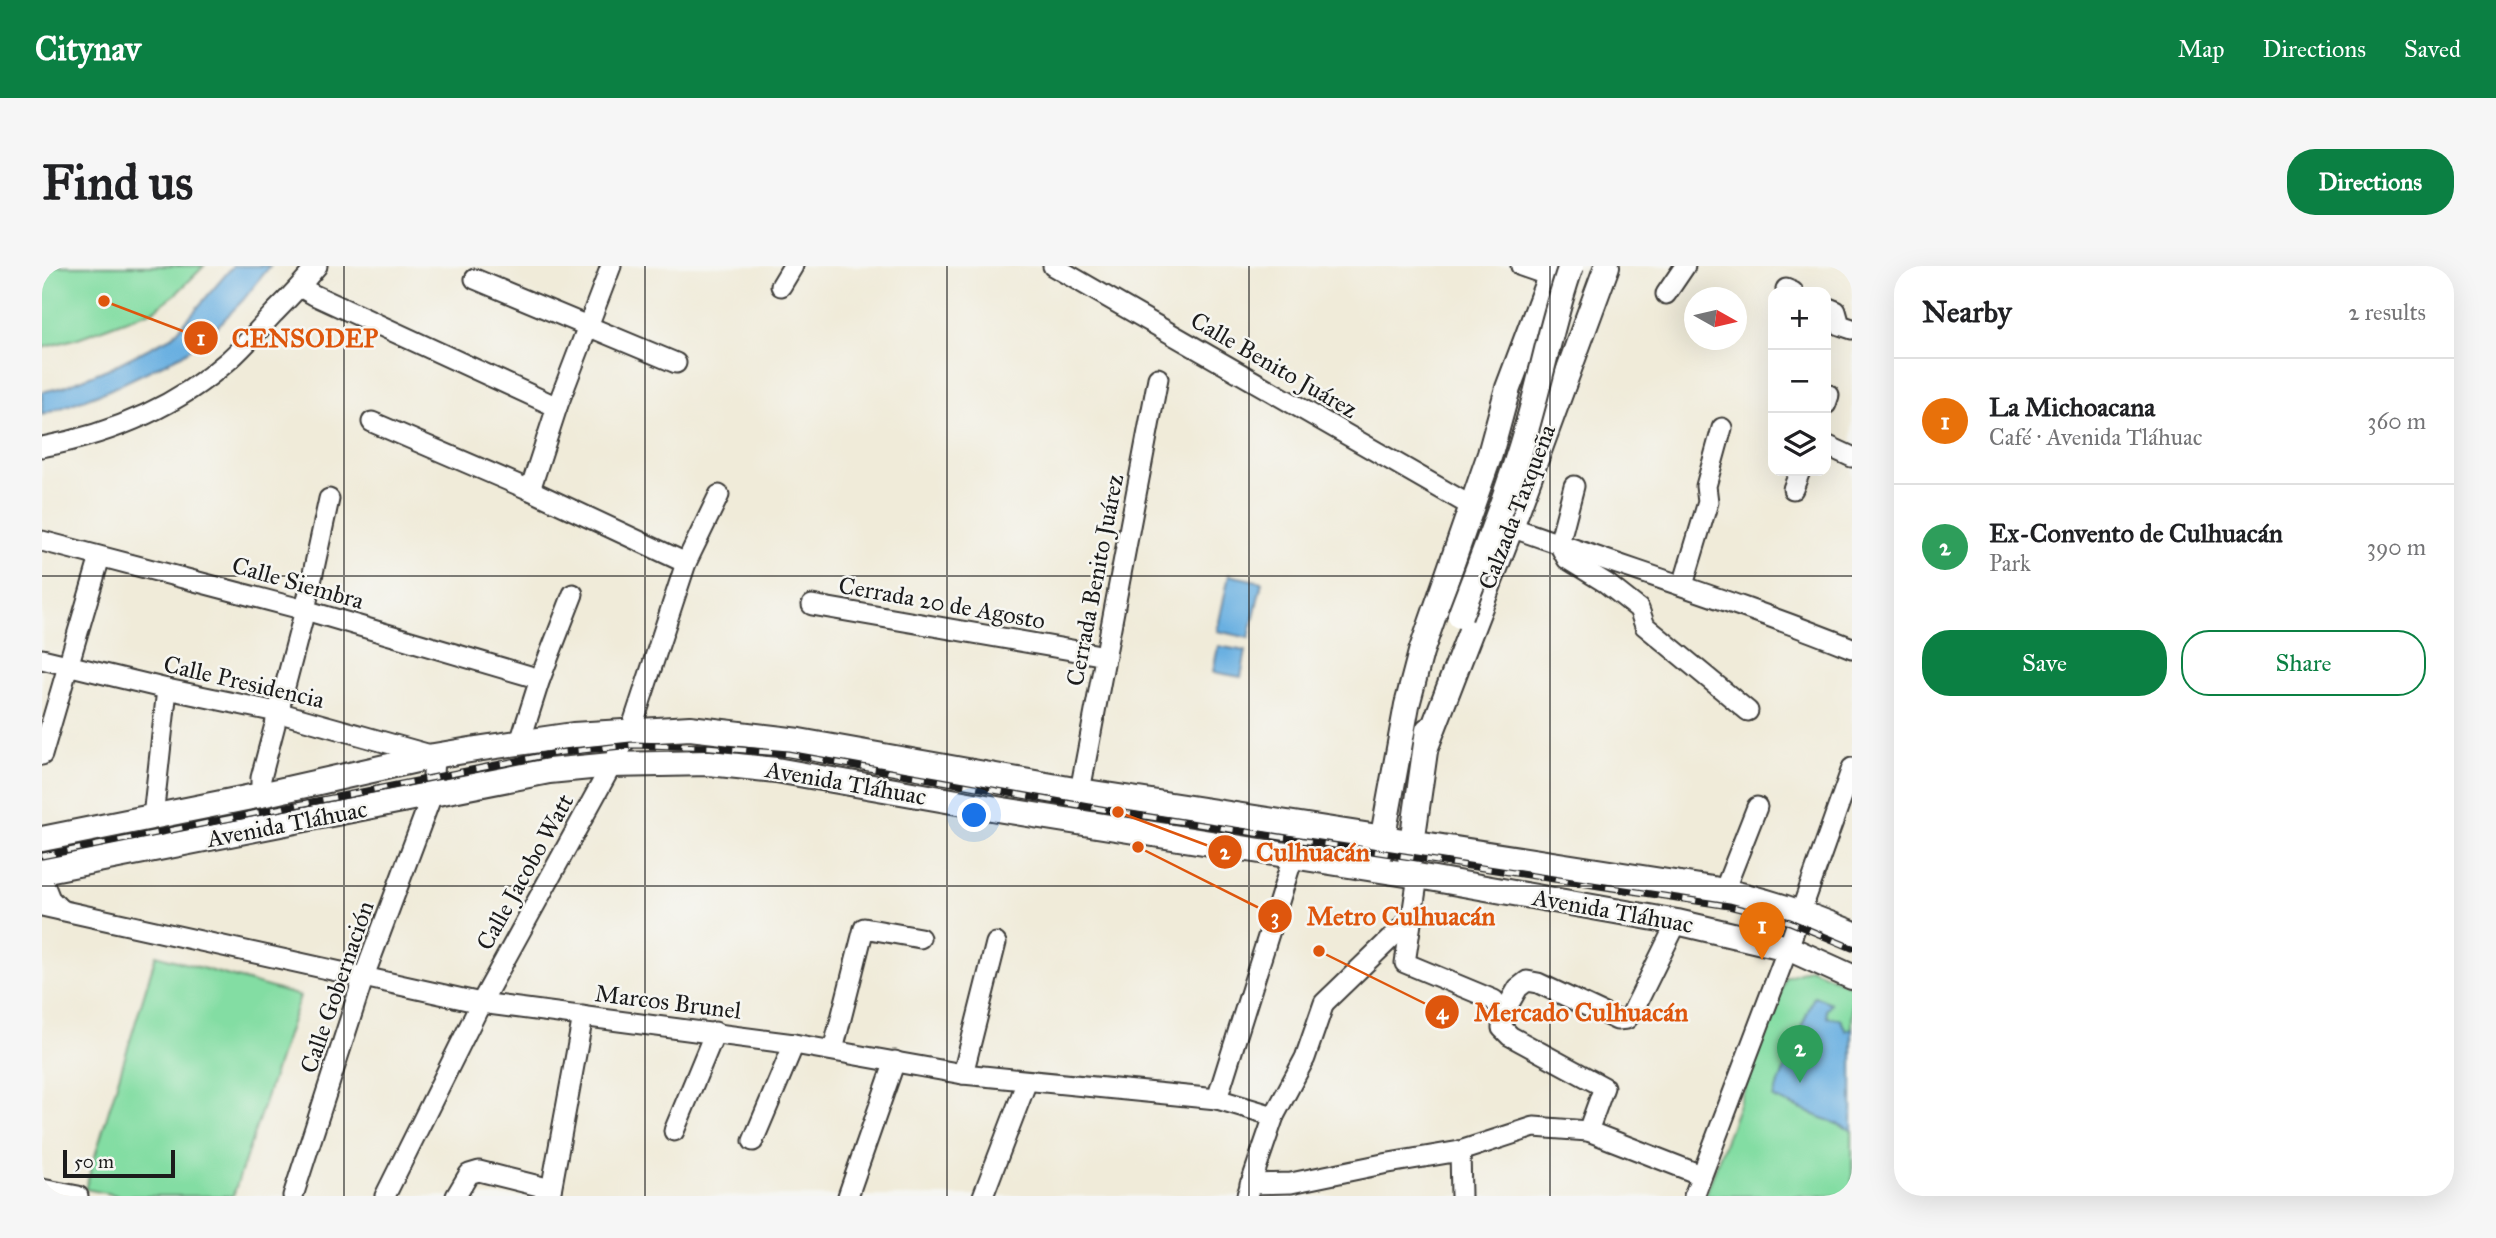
<!DOCTYPE html>
<html lang="en">
<head>
<meta charset="utf-8">
<style>
  :root { --surface:#fff; --page:#f6f6f6; --text:#202124; --muted:#757577; --line:#e0e0e0; --accent:#0b8043 }
  body { margin:0; font-family:"IM FELL Great Primer",serif; background:var(--page); color:var(--text) }
  .controls { position:absolute; right:21px; top:21px; display:grid; overflow:hidden; border-radius:14px; box-shadow:0 7px 28px #0002 }
  .controls button { width:63px; height:63px; display:grid; place-items:center; padding:0; border:0; border-bottom:2px solid var(--line); background:var(--surface); color:var(--text); font:35px sans-serif }
  .compass { position:absolute; left:1642px; top:21px; width:63px; height:63px; border-radius:50%; background:var(--surface); box-shadow:0 7px 28px #0002; rotate:98deg }
  .scale { position:absolute; left:21px; bottom:18px; width:112px; box-sizing:border-box; padding-left:7px; border:4px solid #1c1c1c; border-top:0; font-size:19px; line-height:24px; white-space:nowrap; color:#1c1c1c; -webkit-text-stroke:5px #f6f6f2; paint-order:stroke }
  .you { position:absolute; left:933px; top:550px; width:24px; height:24px; margin:-18px; border:5px solid #fff; border-radius:50%; background:#1a73e8; box-shadow:0 0 0 10px #1a73e833 }
  .badge { display:grid; place-items:center; width:46px; height:46px; border-radius:50%; background:var(--accent); color:#fff; font-size:23px; font-weight:700 }
  .pin { position:absolute; translate:-50% -58px; filter:drop-shadow(0 2px 4px #0008) }
  .pin::after { content:''; position:absolute; top:37px; width:24px; height:21px; background:inherit; clip-path:polygon(0 0,100% 0,50% 100%) }
  .list { margin:0; padding:0; list-style:none }
  h2 { display:flex; justify-content:space-between; align-items:center; height:91px; margin:0; padding:0 28px; font-size:30px }
  h2 small { font-size:23px; font-weight:400; color:var(--muted) }
  .list li { display:grid; grid-template-columns:46px 1fr auto; gap:21px; align-items:center; box-sizing:border-box; height:126px; padding:0 28px; border-top:2px solid var(--line) }
  .list b { display:block; font-size:26px; white-space:nowrap }
  .list p { margin:0; font-size:23px; white-space:nowrap; color:var(--muted) }
  .list em { font-size:23px; font-style:normal; color:var(--muted) }
  .actions { display:flex; gap:14px; padding:21px 28px }
  .actions a { flex:1; padding:16px 0; border:2px solid var(--accent); border-radius:28px; text-align:center; font-size:24px; color:var(--accent) }
  .actions .main { background:var(--accent); color:#fff }
  .icon { flex:none; width:38px; height:38px; fill:none; stroke:currentColor; stroke-width:2; stroke-linecap:round; stroke-linejoin:round }
  .map { position:relative; flex:none; width:1810px; height:930px; overflow:hidden; border-radius:28px }
  header { display:flex; align-items:center; gap:42px; box-sizing:border-box; height:98px; padding:0 35px; background:var(--accent); color:#fff }
  header strong { font-size:33px }
  nav { display:flex; gap:38px; margin-inline-start:auto; font-size:24px }
  .intro { display:flex; align-items:center; justify-content:space-between; box-sizing:border-box; height:168px; padding:0 42px }
  h1 { margin:0; font-size:49px }
  .button { padding:18px 32px; border-radius:28px; background:var(--accent); color:#fff; font-size:24px; font-weight:700 }
  main { display:flex; gap:42px; padding:0 42px }
  aside { flex:1; background:var(--surface); border-radius:28px; box-shadow:0 7px 28px #0002 }
  .map>svg:first-child { display:block }
  .green { fill:#83dda3; stroke:#507c60; stroke-width:2 }
  .water { fill:#6bb0e1; stroke:#44667e; stroke-width:2 }
  .lines { fill:none; stroke-linecap:round; stroke-linejoin:round }
  .minor-casing { stroke:#3c3b38; stroke-width:23 }
  .major-casing { stroke:#3c3b38; stroke-width:28 }
  .minor { stroke:#fff; stroke-width:19 }
  .major { stroke:#fff; stroke-width:24 }
  .rail-casing { stroke:#1c1c1c; stroke-width:7 }
  .rail { stroke:#f6f6f2; stroke-width:4.5; stroke-dasharray:13; stroke-linecap:butt }
  .major-bridge-casing { stroke:#3c3b38; stroke-width:28; stroke-linecap:butt }
  .major-bridge { stroke:#fff; stroke-width:24 }
  .grid { fill:none; stroke:#1c1c1c; stroke-width:2; stroke-opacity:0.55 }
  .labels { text-anchor:middle; dominant-baseline:central; stroke-width:5; stroke-linejoin:round; paint-order:stroke }
  .street-label { font-size:24px; fill:#1c1c1c; stroke:#f6f6f2 }
  .leader { fill:none; stroke:#de560d; stroke-width:2.5 }
  .callout-dot { fill:#de560d; stroke:#f6f6f2; stroke-width:2.5 }
  .mark-label { font-size:21px; text-anchor:middle; font-weight:bold; fill:#fff }
  .callout-label { font-size:26px; text-anchor:middle; font-weight:bold; fill:#de560d; stroke:#f6f6f2; stroke-width:5; stroke-linejoin:round; paint-order:stroke }
</style>
</head>
<body>
<header>
<strong>Citynav</strong>
<nav><a>Map</a><a>Directions</a><a>Saved</a></nav>
</header>
<div class="intro"><h1>Find us</h1><a class="button">Directions</a></div>
<main>
<div class="map">
<svg width="1810" height="930" viewBox="0 0 1810 930">
  <rect width="100%" height="100%" fill="#f6f6f2"/>
  <filter id="ink" filterUnits="userSpaceOnUse"><feTurbulence type="fractalNoise" baseFrequency=".0143" numOctaves="2"/><feDisplacementMap in="SourceGraphic" scale="14" xChannelSelector="R" yChannelSelector="G"/><feConvolveMatrix kernelMatrix="1 2 1 2 8 2 1 2 1" color-interpolation-filters="sRGB"/></filter>
  <filter id="wash" filterUnits="userSpaceOnUse"><feTurbulence type="fractalNoise" baseFrequency=".00686" numOctaves="4" result="noise"/><feDisplacementMap in="SourceGraphic" scale="28" xChannelSelector="R" yChannelSelector="G"/><feGaussianBlur stdDeviation="1.57" result="paint"/><feColorMatrix in="noise" values="0 0 0 0 0 0 0 0 0 0 0 0 0 0 0 0 0 1.4 0 .05"/><feComposite in="paint" operator="in"/></filter>
  <g filter="url(#wash)">
    <rect width="100%" height="100%" fill="#f0ebd9"/>
    <g class="green">
      <polygon points="0,0 162,0 135,27 112,44 36,72 0,82"/>
      <polygon points="114,689 258,730 191,930 79,930 43,923"/>
      <polygon points="1768,702 1810,720 1810,930 1663,930 1744,711"/>
    </g>
    <g class="water">
      <polygon points="191,0 228,0 201,34 168,68 140,89 67,124 0,149 0,126 21,121 70,101 131,70"/>
      <polygon points="1187,309 1220,316 1207,372 1175,365"/>
      <polygon points="1176,380 1204,385 1199,411 1171,406"/>
      <polygon points="1772,730 1789,737 1784,744 1785,751 1798,753 1804,764 1810,762 1810,864 1731,832"/>
    </g>
  </g>
  <g filter="url(#ink)">
    <g class="lines">
      <g class="minor-casing">
        <g id="minor">
          <polyline points="1011,0 1429,240"/>
          <polyline points="1479,0 1508,10"/>
          <polyline points="433,13 634,97"/>
          <polyline points="739,20 751,0"/>
          <polyline points="258,21 272,29 515,141"/>
          <polyline points="1744,23 1751,26"/>
          <polyline points="1624,28 1643,0"/>
          <polyline points="1784,41 1794,45 1798,59 1810,63"/>
          <polyline points="1784,138 1787,129"/>
          <polyline points="330,156 488,224 644,297"/>
          <polyline points="1784,179 1810,191"/>
          <path d="M0,181C69,168 134,141 187,94C203,80 217,63 232,47C247,32 261,17 275,0"/>
          <polyline points="1532,220 1517,278 1525,293 1564,317 1597,343 1603,360 1706,445"/>
          <polyline points="1751,223 1758,205"/>
          <polyline points="488,224 515,141 569,0"/>
          <path d="M1469,261C1583,302 1698,337 1810,382"/>
          <polyline points="0,275 263,344 498,413"/>
          <polyline points="1641,319 1666,236 1664,220 1680,162"/>
          <polyline points="770,339 1064,390"/>
          <polyline points="0,393 125,423 235,446 392,490 390,529 321,713 251,930"/>
          <polyline points="478,476 498,413 531,328"/>
          <polyline points="0,489 58,291"/>
          <polyline points="1038,525 1116,112"/>
          <polyline points="219,529 219,512 263,344 287,233"/>
          <polyline points="111,551 125,423"/>
          <polyline points="1376,610 1363,697 1452,734 1461,748 1460,762 1468,770 1562,821 1546,865"/>
          <polyline points="0,613 8,633 19,644"/>
          <polyline points="1682,625 1715,541"/>
          <polyline points="0,640 439,737 752,778 921,808 1175,833 1232,850"/>
          <polyline points="1461,748 1476,722 1485,715 1496,717 1575,754 1585,753 1590,747 1635,656"/>
          <polyline points="791,784 822,662 878,672"/>
          <polyline points="921,808 954,677"/>
          <polyline points="1175,833 1251,591"/>
          <polyline points="632,865 673,766"/>
          <polyline points="711,875 752,778"/>
          <polyline points="1418,885 1419,930"/>
          <polyline points="1208,918 1249,917 1341,898 1418,885 1492,861 1546,865 1659,909"/>
          <polyline points="0,923 36,930"/>
          <polyline points="1205,929 1232,850 1263,792 1282,737 1371,651"/>
          <polyline points="343,930 439,737 589,464 644,297 677,229"/>
          <polyline points="414,930 427,908 437,905 509,923"/>
          <polyline points="508,930 541,750"/>
          <polyline points="806,930 853,795"/>
          <polyline points="941,930 985,815"/>
          <polyline points="1652,930 1746,682 1810,502"/>
        </g>
      </g>
      <g class="major-casing">
        <g id="major">
          <polyline points="1384,481 1469,261 1565,0"/>
          <path d="M0,573L219,529L392,490L434,483L531,469L648,462L757,475L1038,525L1671,623C1720,632 1764,648 1810,667"/>
          <polyline points="1338,586 1365,439 1379,386 1448,188 1466,122 1512,0"/>
          <polyline points="1368,591 1386,464"/>
          <polyline points="0,605 507,505 569,499 667,497 734,504 961,544 1376,610 1635,656 1746,682 1810,711"/>
        </g>
      </g>
      <use href="#minor" class="minor"/>
      <use href="#major" class="major"/>
      <g class="rail-casing">
        <polyline id="rail" points="0,590 514,487 589,479 667,481 746,488 1076,546 1687,640 1748,656 1810,682"/>
      </g>
      <use href="#rail" class="rail"/>
      <g class="major-bridge-casing">
        <path id="major-bridge" d="M1418,350C1445,279 1473,209 1492,135C1504,90 1513,45 1529,0"/>
      </g>
      <use href="#major-bridge" class="major-bridge"/>
    </g>
  </g>
  <path class="grid" d="M302,0V930M603,0V930M905,0V930M1207,0V930M1508,0V930M0,310H1810M0,620H1810"/>
  <g class="labels">
    <g class="street-label">
      <text transform="translate(1232 99) rotate(30)">Calle Benito Juárez</text>
      <text transform="translate(1475 241) rotate(-69)">Calzada Taxqueña</text>
      <text transform="translate(1053 314) rotate(-79)">Cerrada Benito Juárez</text>
      <text transform="translate(256 317) rotate(16)">Calle Siembra</text>
      <text transform="translate(900 337) rotate(10)">Cerrada 20 de Agosto</text>
      <text transform="translate(202 416) rotate(13)">Calle Presidencia</text>
      <text transform="translate(804 517) rotate(10)">Avenida Tláhuac</text>
      <text transform="translate(245 558) rotate(-11)">Avenida Tláhuac</text>
      <text transform="translate(483 606) rotate(-61)">Calle Jacobo Watt</text>
      <text transform="translate(1571 645) rotate(10)">Avenida Tláhuac</text>
      <text transform="translate(295 721) rotate(-71)">Calle Gobernación</text>
      <text transform="translate(626 736) rotate(7)">Marcos Brunel</text>
    </g>
  </g>
  <path class="leader" d="M62 35L159 72M1076 546L1183 586M1096 581L1233 650M1277 685L1400 746"/>
  <g class="callout-dot">
    <circle cx="62" cy="35" r="7"/>
    <circle cx="1076" cy="546" r="7"/>
    <circle cx="1096" cy="581" r="7"/>
    <circle cx="1277" cy="685" r="7"/>
    <circle cx="159" cy="72" r="18"/>
    <circle cx="1183" cy="586" r="18"/>
    <circle cx="1233" cy="650" r="18"/>
    <circle cx="1400" cy="746" r="18"/>
  </g>
  <g class="mark-label">
    <text x="159" y="79">1</text>
    <text x="1183" y="593">2</text>
    <text x="1233" y="658">3</text>
    <text x="1400" y="753">4</text>
  </g>
  <g class="callout-label">
    <text x="263" y="81">CENSODEP</text>
    <text x="1271" y="595">Culhuacán</text>
    <text x="1359" y="659">Metro Culhuacán</text>
    <text x="1539" y="755">Mercado Culhuacán</text>
  </g>
</svg>
<div class="controls">
<button>+</button>
<button>−</button>
<button><svg class="icon" aria-label="layers" viewBox="0 0 24 24"><path d="M12 4l9 5-9 5-9-5zM3 14l9 5 9-5"/></svg></button>
</div>
<svg class="compass" viewBox="-18 -18 36 36"><path d="M0-13l5 13h-10z" fill="#e53935"/><path d="M0 13l5-13h-10z" fill="#757577"/></svg>
<div class="scale">50 m</div>
<div class="you"></div>
<div class="pin badge" style="left:1720px;top:694px;background:#e8710a">1</div>
<div class="pin badge" style="left:1758px;top:817px;background:#2e9e5b">2</div>
</div>
<aside>
<h2>Nearby<small>2 results</small></h2>
<ul class="list">
<li><span class="badge" style="background:#e8710a">1</span><div><b>La Michoacana</b><p>Café · Avenida Tláhuac</p></div><em>360 m</em></li>
<li><span class="badge" style="background:#2e9e5b">2</span><div><b>Ex-Convento de Culhuacán</b><p>Park</p></div><em>390 m</em></li>
</ul>
<div class="actions"><a class="main">Save</a><a>Share</a></div>
</aside>
</main>
</body>
</html>
